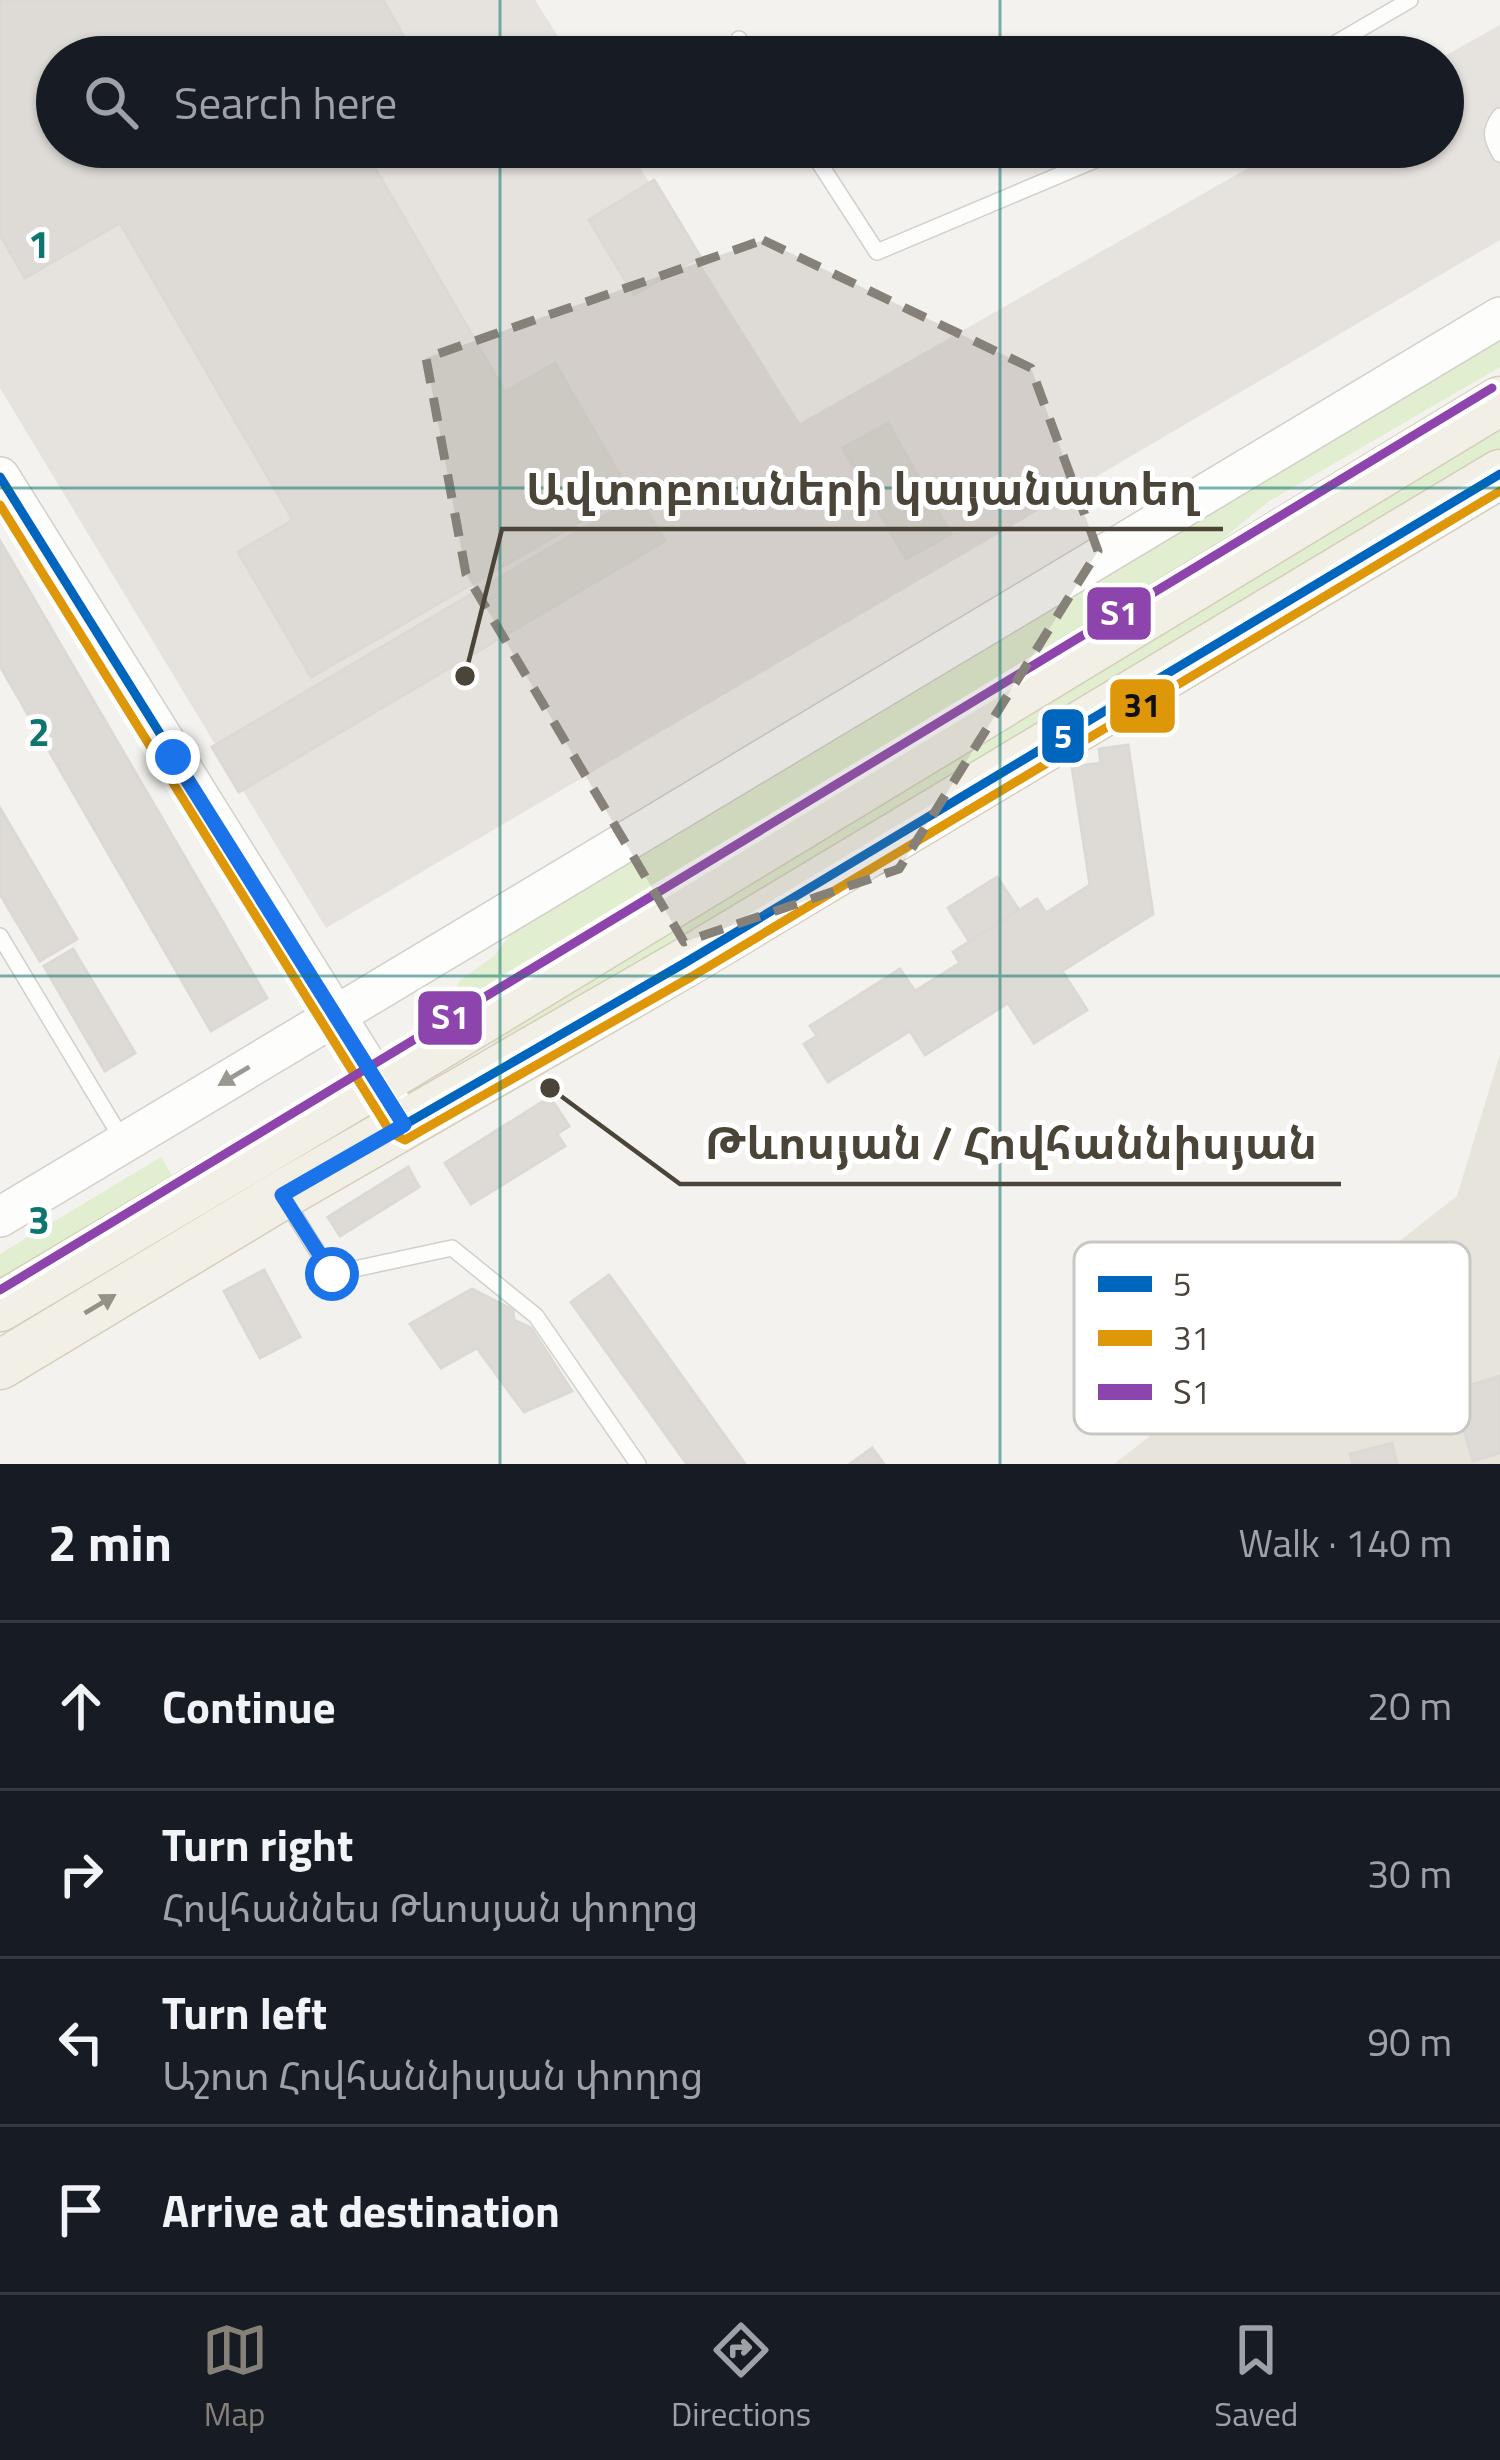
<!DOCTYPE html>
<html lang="en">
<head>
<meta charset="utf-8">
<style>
  :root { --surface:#171b24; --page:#20242c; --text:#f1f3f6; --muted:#9ea1a6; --line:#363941; --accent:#868178 }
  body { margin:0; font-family:"Titillium Web","Noto Sans Armenian",sans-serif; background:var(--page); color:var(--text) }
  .stop { position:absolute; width:36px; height:36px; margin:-27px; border:9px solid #1a73e8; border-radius:50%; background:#fff }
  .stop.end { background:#1a73e8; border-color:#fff; box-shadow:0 3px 12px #0008 }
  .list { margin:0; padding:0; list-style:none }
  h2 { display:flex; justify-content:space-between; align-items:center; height:156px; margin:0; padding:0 48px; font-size:51px }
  h2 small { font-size:39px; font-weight:400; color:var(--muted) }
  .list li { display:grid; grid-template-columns:78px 1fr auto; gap:36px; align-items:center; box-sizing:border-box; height:168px; padding:0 48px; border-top:3px solid var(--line) }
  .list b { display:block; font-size:45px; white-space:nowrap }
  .list p { margin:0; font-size:39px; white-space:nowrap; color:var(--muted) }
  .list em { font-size:39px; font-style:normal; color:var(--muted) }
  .icon { flex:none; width:66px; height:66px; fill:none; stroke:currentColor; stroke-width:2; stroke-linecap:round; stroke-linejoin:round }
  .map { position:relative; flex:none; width:1500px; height:1464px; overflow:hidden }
  .search { position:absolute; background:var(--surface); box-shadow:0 3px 9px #0004; left:36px; right:36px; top:36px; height:132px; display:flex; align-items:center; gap:30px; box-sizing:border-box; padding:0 42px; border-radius:66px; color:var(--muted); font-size:45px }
  .sheet { height:828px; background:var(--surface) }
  nav { display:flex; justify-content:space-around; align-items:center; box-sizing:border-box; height:168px; border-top:3px solid var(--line); background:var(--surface); font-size:33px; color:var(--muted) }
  nav a { display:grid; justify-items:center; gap:6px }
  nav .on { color:var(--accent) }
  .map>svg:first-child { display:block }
  .residential { fill:#e7e4dc }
  .industrial { fill:#e6e2de }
  .green { fill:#e1eecf }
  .building { fill:#dedbd6; stroke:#dcd9d4; stroke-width:3 }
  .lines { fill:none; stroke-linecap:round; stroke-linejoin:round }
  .service-casing { stroke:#d2d0cb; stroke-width:18 }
  .tertiary-casing { stroke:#d2d0cb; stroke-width:42 }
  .primary-casing { stroke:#d6cebb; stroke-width:51 }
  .service { stroke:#fdfdfc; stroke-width:15 }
  .tertiary { stroke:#fdfdfc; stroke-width:39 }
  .primary { stroke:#f2efe6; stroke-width:48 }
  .bus-1-casing { stroke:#fff; stroke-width:18 }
  .bus-2-casing { stroke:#fff; stroke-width:18 }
  .bus-3-casing { stroke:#fff; stroke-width:18 }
  .bus-1 { stroke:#0065bd; stroke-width:9 }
  .bus-2 { stroke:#dd9709; stroke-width:9 }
  .bus-3 { stroke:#8e44ad; stroke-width:9 }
  .oneway { fill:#9b9791 }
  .oneway2 { fill:#969187 }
  .route { stroke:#1a73e8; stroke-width:15 }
  .marked { fill:#868178; fill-opacity:0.2; stroke:#868178; stroke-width:9; stroke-dasharray:24 15; stroke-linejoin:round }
  .grid { fill:none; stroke:#0f766e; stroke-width:3; stroke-opacity:0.55 }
  .key { fill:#fff; stroke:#c9c7c4; stroke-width:3 }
  .key-label { font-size:33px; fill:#4b4439 }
  .grid-label { font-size:39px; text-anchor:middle; font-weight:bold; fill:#0f766e; stroke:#fff; stroke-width:10; stroke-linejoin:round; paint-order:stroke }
  .leader { fill:none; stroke:#4b4439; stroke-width:4.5 }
  .callout-dot { fill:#4b4439; stroke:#fff; stroke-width:4.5 }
  .callout-label { font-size:45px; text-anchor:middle; font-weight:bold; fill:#4b4439; stroke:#fff; stroke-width:10; stroke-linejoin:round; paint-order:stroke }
  .line-badge { stroke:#fff; stroke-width:4.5 }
  .badge-label { font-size:33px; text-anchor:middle; font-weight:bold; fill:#fff }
  .pale-badge-label { font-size:33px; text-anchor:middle; font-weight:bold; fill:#111 }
</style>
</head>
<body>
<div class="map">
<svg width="1500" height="1464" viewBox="0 0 1500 1464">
  <rect width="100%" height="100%" fill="#f4f2ee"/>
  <polygon class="residential" points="1500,1054 1500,1464 1114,1464 1457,1196"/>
  <polygon class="industrial" points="0,0 535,0 571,57 57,57 57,147 627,147 800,423 1285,147 1443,147 1443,57 1500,25 1500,240 326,928 0,388"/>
  <g class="green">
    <polygon points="1500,333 1500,367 1268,502 1183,571 473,1002 456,996 458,982 494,956 525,916"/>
    <polygon points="1500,428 1500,449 497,1049 488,1036"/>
    <polygon points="161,1157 174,1179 0,1282 0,1254"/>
  </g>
  <g class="building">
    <polygon points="0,0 383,0 411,49 397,57 57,57 57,147 363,147 505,392 555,363 630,493 311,677 238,552 293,520 120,223 25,278 0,235"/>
    <polygon points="654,180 700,256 634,295 589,220"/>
    <polygon points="888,423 951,534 906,559 843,448"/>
    <polygon points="638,496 665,541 239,792 212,747"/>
    <polygon points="0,541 267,998 211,1031 0,666"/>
    <polygon points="1128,745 1153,914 1062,971 1087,1010 1034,1043 1008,1003 925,1055 910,1031 828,1082 804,1044 817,1036 810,1026 900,969 915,991 960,963 953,952 1037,899 1046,913 1090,885 1072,767 1101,763 1099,749"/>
    <polygon points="0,808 77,939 40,961 0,894"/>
    <polygon points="997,877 1019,910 969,941 948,908"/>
    <polygon points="73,949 135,1053 105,1071 44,966"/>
    <polygon points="550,1097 569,1126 557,1134 565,1146 471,1204 445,1163"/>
    <polygon points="408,1167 419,1187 340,1236 328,1217"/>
    <polygon points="264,1270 300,1337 260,1358 224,1291"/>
    <polygon points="609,1275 745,1464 687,1464 571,1302"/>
    <polygon points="472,1289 513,1310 514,1320 531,1328 572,1391 524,1412 477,1348 441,1368 410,1324"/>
    <polygon points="1500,1376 1500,1453 1473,1461 1459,1413 1468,1410 1461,1388"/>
    <polygon points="1392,1443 1397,1464 1353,1464 1350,1454"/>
    <polygon points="872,1448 884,1464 850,1464"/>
  </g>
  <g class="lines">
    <g class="service-casing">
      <g id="service">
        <polyline points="739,39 751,57"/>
        <polyline points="1312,57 1410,0"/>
        <path d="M1500,116C1489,131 1491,138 1500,154"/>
        <polyline points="809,147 877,252 1126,147"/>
        <polyline points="0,936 122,1139"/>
        <polyline points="284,1198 331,1274 452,1248 536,1316 638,1464"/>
      </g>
    </g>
    <g class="tertiary-casing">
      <g id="tertiary">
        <polyline points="0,477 404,1125"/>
        <polyline points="0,1217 1500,317"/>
      </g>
    </g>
    <g class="primary-casing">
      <g id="primary">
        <polyline points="0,1307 378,1082 1500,401"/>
        <polyline points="0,1365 282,1195 683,964 1500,474"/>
      </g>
    </g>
    <use href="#service" class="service"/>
    <use href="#tertiary" class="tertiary"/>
    <use href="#primary" class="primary"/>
    <g class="bus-1-casing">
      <polyline id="bus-1" points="0,477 404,1125 683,964 1500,474"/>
    </g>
    <g class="bus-2-casing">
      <polyline id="bus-2" points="0,505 391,1133 405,1140 691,977 1500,491"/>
    </g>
    <g class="bus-3-casing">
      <polyline id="bus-3" points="0,1290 1492,388"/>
    </g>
    <use href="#bus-1" class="bus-1"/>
    <use href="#bus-2" class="bus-2"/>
    <use href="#bus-3" class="bus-3"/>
  </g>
  <defs><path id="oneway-solid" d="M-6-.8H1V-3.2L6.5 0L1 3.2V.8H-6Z" transform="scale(3)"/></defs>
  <use class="oneway" href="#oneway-solid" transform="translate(234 1076) rotate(149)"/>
  <use class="oneway2" href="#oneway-solid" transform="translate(100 1304) rotate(-31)"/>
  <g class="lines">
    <polyline class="route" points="173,757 404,1125 282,1195 332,1274"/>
  </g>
  <path class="marked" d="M763,240L1031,368L1098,551L899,869L684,942L466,574L426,358Z"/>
  <path class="grid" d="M500,0V57M1000,0V57M500,147V1464M1000,147V1464M0,488H1500M0,976H1500"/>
  <rect x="1074" y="1242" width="396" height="192" rx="18" class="key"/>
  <rect x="1098" y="1276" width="54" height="16" fill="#0065bd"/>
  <rect x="1098" y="1330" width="54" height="16" fill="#dd9709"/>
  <rect x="1098" y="1384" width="54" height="16" fill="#8e44ad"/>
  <g class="key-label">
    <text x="1173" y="1296">5</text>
    <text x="1173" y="1350">31</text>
    <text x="1173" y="1404">Տ1</text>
  </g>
  <g class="grid-label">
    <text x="39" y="258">1</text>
    <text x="39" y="746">2</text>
    <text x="39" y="1234">3</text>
  </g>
  <path class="leader" d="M465 676L502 529H1223M550 1088L680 1184H1341"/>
  <g class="callout-dot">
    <circle cx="465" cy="676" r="12"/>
    <circle cx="550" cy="1088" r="12"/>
  </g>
  <g class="callout-label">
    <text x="862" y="505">Ավտոբուսների կայանատեղ</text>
    <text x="1011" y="1159">Թևոսյան / Հովհաննիսյան</text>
  </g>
  <g class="line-badge">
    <rect x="1085" y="585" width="68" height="57" rx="12" fill="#8e44ad"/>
    <rect x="1108" y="677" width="69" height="58" rx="12" fill="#dd9709"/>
    <rect x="1040" y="707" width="46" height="58" rx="12" fill="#0065bd"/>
    <rect x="416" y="989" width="68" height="58" rx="12" fill="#8e44ad"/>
  </g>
  <g class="badge-label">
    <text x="1119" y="625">Տ1</text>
    <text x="1063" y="748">5</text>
    <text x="450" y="1029">Տ1</text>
  </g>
  <g class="pale-badge-label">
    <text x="1142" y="717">31</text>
  </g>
</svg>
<div class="stop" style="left:332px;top:1274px"></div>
<div class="stop end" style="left:173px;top:757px"></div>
<div class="search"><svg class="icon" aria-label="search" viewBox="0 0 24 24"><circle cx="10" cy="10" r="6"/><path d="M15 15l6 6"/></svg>Search here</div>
</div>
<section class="sheet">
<h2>2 min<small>Walk · 140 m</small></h2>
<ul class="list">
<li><svg class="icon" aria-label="ahead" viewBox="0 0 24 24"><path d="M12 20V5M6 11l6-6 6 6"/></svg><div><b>Continue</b></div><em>20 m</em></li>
<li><svg class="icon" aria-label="right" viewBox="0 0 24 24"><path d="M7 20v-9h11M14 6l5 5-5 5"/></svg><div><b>Turn right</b><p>Հովհաննես Թևոսյան փողոց</p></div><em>30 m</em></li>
<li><svg class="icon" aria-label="left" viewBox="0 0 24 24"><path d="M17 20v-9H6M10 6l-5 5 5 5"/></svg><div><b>Turn left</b><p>Աշոտ Հովհաննիսյան փողոց</p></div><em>90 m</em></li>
<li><svg class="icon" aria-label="arrive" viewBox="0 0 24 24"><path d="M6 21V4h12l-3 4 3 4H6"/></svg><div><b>Arrive at destination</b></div></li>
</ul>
</section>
<nav>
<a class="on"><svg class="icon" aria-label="map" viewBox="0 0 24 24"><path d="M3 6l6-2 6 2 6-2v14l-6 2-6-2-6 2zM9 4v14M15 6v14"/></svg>Map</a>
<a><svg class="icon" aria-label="directions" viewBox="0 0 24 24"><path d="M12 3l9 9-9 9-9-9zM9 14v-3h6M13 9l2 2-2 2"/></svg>Directions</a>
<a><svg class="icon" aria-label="saved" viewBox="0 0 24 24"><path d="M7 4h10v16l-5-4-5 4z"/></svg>Saved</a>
</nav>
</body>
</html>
